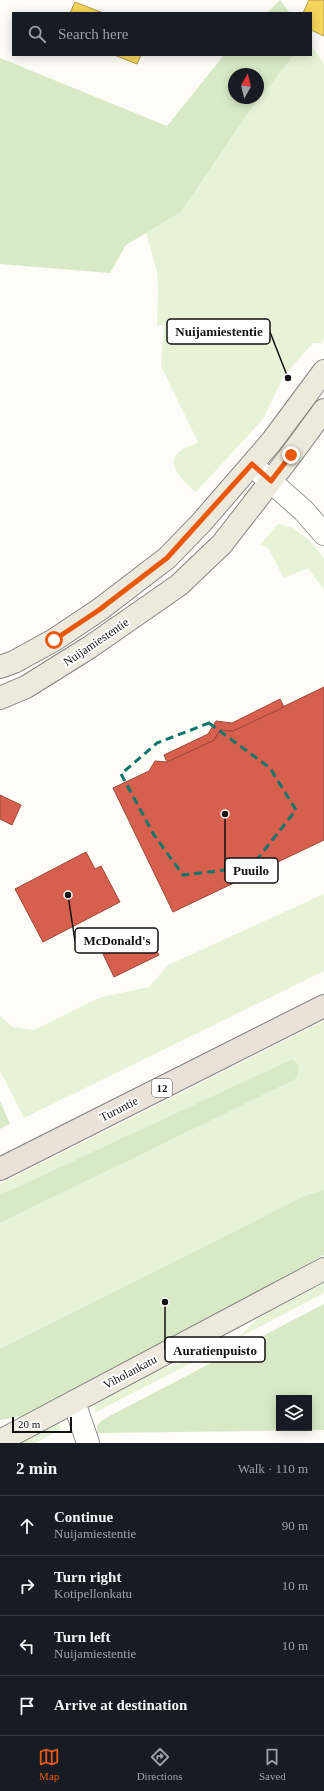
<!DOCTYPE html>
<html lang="en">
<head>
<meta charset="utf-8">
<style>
  :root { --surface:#171b24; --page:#20242c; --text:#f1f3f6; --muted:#9ea1a6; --line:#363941; --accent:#ea580c }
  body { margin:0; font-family:"Times New Roman",serif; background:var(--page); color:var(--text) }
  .controls { position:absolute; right:12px; bottom:12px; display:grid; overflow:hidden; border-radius:0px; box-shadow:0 2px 10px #0003 }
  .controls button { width:36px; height:36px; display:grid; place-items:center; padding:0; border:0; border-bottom:1px solid var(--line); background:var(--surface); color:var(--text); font:20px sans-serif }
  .compass { position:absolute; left:228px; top:68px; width:36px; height:36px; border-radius:50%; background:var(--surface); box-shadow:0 2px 10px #0003; rotate:8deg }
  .scale { position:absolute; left:12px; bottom:10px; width:60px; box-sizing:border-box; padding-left:4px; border:2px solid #111; border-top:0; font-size:11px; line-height:14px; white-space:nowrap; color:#111; -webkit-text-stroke:3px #fff; paint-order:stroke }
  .stop { position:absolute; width:12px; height:12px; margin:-9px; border:3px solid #ea580c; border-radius:50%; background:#fff }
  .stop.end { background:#ea580c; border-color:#fff; box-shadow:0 1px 4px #0008 }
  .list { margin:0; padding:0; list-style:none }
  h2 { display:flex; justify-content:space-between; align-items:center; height:52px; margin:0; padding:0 16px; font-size:17px }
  h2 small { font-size:13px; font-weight:400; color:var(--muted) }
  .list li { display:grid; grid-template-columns:26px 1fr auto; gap:12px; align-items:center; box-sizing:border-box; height:60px; padding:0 16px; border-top:1px solid var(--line) }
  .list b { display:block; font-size:15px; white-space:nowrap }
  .list p { margin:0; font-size:13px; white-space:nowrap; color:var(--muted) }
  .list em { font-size:13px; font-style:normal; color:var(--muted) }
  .icon { flex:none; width:22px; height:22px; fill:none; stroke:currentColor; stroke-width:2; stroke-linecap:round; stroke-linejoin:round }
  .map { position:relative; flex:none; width:324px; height:1443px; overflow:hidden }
  .search { position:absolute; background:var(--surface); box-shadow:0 2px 10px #0003; left:12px; right:12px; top:12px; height:44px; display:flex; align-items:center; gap:10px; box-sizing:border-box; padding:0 14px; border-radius:0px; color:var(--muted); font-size:15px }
  .sheet { height:292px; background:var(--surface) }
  nav { display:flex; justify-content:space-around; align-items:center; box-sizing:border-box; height:56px; border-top:1px solid var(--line); background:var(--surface); font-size:11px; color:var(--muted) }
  nav a { display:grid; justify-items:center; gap:2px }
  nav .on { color:var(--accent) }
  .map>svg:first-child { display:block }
  .green { fill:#e7f3d7 }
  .forest { fill:#d8eac5; fill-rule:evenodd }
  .homes { fill:#f6d55c; stroke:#b19a46 }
  .shops { fill:#d6604d; stroke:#9b483b }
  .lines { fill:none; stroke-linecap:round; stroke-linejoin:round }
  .minor-casing { stroke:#979795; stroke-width:24 }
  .major-casing { stroke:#858482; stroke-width:24 }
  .highway-casing { stroke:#858482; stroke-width:24 }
  .minor { stroke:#fffffe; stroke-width:22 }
  .major { stroke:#ede9dc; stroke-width:22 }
  .highway { stroke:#eae1d8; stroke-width:22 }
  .route { stroke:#ea580c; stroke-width:5 }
  .marked { fill:none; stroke:#0f766e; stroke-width:3; stroke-dasharray:8 5; stroke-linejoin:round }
  .labels { text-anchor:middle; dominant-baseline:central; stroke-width:4; stroke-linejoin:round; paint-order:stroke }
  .shield { fill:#fff; stroke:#585858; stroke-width:1 }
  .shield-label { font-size:11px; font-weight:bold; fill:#111 }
  .street-label { font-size:12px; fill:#111; stroke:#fff }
  .leader { fill:none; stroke:#111; stroke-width:1.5 }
  .callout-dot { fill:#111; stroke:#fff; stroke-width:1.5 }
  .callout { fill:#fff; stroke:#111; stroke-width:1.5 }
  .callout-label { font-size:13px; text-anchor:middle; font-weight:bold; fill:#111 }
</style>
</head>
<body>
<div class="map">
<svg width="324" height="1443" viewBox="0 0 324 1443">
  <rect width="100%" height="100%" fill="#fdfcf7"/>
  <g class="green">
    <path d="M311,45L324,64V339L321,343H313L284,376L263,419L196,492C186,485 165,465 178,453C182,448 192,446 198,442L161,366L164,325H157L158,289L157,271L146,233L181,212L246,116L294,55H311Z"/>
    <polygon points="278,524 293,528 309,540 324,558 324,590 308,568 284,578 268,548 260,545"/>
    <polygon points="324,894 324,971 24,1118 0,1071 0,1016 13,1027 34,1030 88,1003 102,997 149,987 168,965"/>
    <polygon points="324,1021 324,1190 304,1196 0,1349 0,1223 296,1079 292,1059 0,1195 0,1184"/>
    <polygon points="324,1283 324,1293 238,1338 258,1318"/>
    <polygon points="201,1358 96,1412 93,1404 164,1368"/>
    <polygon points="58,1423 61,1429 36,1443 19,1443"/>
  </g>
  <g class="forest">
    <polygon points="280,0 290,13 267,13"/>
    <path d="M224,55H294L246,116L181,212L126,245L110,273L0,264V58L167,126ZM234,74H258V98H234Z"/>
    <polygon points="292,1059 299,1066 296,1079 0,1223 0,1195"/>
    <polygon points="0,1101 10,1124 0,1129"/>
    <polygon points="324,1190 324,1255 28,1415 0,1420 0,1349 304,1196"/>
    <path d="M324,1304V1430L97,1433V1426L102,1420ZM279,1398H309V1428H279Z"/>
  </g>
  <g class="homes">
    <polygon points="309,0 324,0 324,36 311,30 311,13 303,13"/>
    <polygon points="75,2 103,13 70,13"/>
    <polygon points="114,55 141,55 137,64"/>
  </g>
  <g class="shops">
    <polygon points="324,687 324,840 173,912 113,788 149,771 155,761 167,762 214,740 220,730 233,731"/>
    <polygon points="280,699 284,707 233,731 220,730 214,740 167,762 164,755 208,734 216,721 232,723"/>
    <polygon points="0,795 21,805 12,825 0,819"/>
    <polygon points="86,852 95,869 101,866 120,902 43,942 15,889"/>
    <polygon points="147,932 159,955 114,977 103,954"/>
  </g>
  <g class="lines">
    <g class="minor-casing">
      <g id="minor">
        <polyline points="252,465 304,511 324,534"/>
        <polyline points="74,1402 88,1443"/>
      </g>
    </g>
    <g class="major-casing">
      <g id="major">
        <polyline points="0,667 14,662 54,640 99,610 167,558 201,523 272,441 324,371"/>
        <polyline points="0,698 26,687 90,647 179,585 222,544 291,455 324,410"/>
        <polyline points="0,1441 324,1269"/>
      </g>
    </g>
    <g class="highway-casing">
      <polyline id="highway" points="0,1169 324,1006"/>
    </g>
    <use href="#minor" class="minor"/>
    <use href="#major" class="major"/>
    <use href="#highway" class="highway"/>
  </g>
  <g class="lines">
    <polyline class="route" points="54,640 99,610 167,558 252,464 271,481 291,455"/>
  </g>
  <path class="marked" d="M209,723L270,768L296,810L251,867L183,875L154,835L121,774L157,743Z"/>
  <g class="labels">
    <rect class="shield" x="152" y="1079" width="20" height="18" rx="3"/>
    <g class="shield-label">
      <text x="162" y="1088">12</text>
    </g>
    <g class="street-label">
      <text transform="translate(96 642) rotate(-34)">Nuijamiestentie</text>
      <text transform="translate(119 1109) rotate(-27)">Turuntie</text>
      <text transform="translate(130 1372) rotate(-28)">Viholankatu</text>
    </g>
  </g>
  <path class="leader" d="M288 378L270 332M225 814L225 871M68 895L75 941M165 1302L165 1350"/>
  <g class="callout-dot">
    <circle cx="288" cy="378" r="4"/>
    <circle cx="225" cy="814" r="4"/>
    <circle cx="68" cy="895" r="4"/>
    <circle cx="165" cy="1302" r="4"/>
  </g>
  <g class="callout">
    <rect x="167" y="319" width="103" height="25" rx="4"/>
    <rect x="225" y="858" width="53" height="25" rx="4"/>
    <rect x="75" y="928" width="83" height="25" rx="4"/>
    <rect x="165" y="1337" width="100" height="25" rx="4"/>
  </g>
  <g class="callout-label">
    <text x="219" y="336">Nuijamiestentie</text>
    <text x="251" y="875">Puuilo</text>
    <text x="117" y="945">McDonald's</text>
    <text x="215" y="1355">Auratienpuisto</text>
  </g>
</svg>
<div class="controls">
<button><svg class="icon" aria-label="layers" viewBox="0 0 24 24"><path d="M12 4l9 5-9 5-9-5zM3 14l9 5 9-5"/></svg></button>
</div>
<svg class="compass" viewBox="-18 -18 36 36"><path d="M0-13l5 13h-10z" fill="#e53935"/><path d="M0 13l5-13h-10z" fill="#9ea1a6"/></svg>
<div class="scale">20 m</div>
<div class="stop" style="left:54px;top:640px"></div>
<div class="stop end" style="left:291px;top:455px"></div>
<div class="search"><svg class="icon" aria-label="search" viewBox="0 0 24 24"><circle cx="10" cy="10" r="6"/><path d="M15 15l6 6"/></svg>Search here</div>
</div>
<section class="sheet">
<h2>2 min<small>Walk · 110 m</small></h2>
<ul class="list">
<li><svg class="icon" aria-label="ahead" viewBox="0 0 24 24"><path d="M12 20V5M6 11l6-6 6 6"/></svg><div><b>Continue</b><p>Nuijamiestentie</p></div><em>90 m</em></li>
<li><svg class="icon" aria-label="right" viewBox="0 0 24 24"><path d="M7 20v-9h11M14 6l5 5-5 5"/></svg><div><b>Turn right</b><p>Kotipellonkatu</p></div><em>10 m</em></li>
<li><svg class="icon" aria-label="left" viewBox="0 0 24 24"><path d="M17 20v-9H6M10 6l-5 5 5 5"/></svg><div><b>Turn left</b><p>Nuijamiestentie</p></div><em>10 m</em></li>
<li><svg class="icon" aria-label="arrive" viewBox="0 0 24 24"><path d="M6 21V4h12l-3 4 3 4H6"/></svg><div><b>Arrive at destination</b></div></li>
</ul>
</section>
<nav>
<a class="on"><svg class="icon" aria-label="map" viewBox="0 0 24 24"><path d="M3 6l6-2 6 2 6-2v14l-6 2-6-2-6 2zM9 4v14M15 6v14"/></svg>Map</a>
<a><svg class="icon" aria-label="directions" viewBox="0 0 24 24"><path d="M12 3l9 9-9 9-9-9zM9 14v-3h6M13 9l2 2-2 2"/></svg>Directions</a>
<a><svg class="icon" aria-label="saved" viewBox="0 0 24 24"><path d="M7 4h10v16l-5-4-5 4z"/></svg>Saved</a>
</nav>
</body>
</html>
